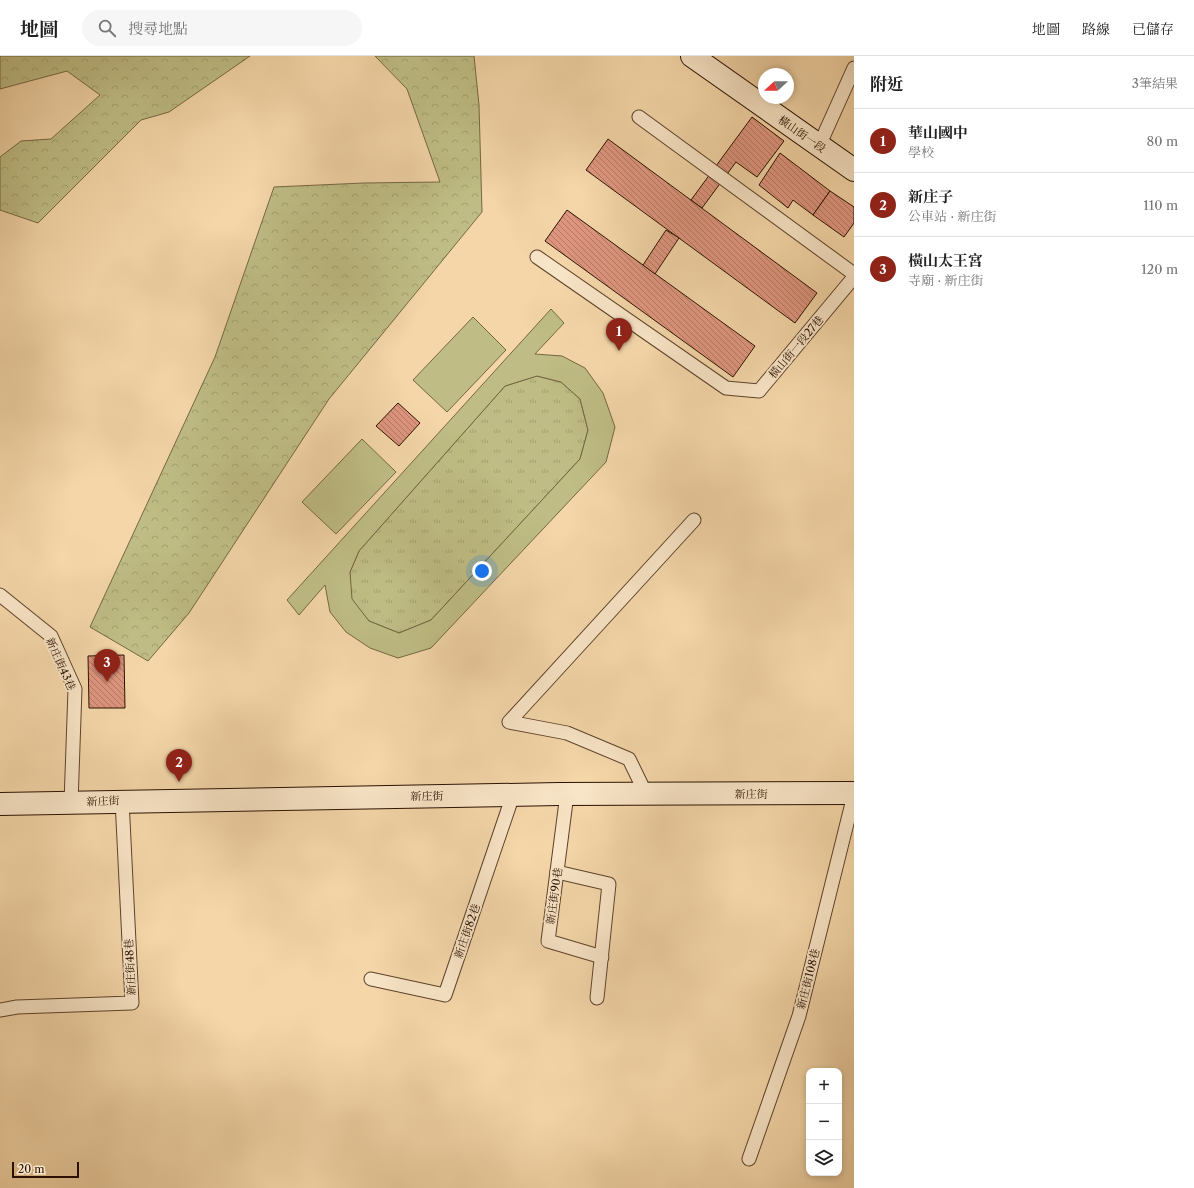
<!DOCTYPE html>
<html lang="zh-TW">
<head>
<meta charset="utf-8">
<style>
  :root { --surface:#fff; --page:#f6f6f6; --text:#222; --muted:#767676; --line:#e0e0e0; --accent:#8f2418 }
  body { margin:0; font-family:"Libre Caslon Text","Noto Serif TC",serif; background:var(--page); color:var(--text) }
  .controls { position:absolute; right:12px; bottom:12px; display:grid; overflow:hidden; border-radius:8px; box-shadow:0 2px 6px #0003 }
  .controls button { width:36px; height:36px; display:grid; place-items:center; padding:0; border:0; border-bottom:1px solid var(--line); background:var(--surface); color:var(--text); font:20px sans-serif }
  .compass { position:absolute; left:758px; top:12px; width:36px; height:36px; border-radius:50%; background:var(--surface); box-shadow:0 2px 6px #0003; rotate:249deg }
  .scale { position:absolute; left:12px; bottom:10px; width:67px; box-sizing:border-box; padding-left:4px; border:2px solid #2b1100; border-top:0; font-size:11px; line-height:14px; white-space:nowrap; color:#2b1100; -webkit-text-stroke:3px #f8e4c6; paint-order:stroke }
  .you { position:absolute; left:482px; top:515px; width:14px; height:14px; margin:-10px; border:3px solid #fff; border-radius:50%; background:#1a73e8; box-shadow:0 0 0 6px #1a73e833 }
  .badge { display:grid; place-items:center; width:26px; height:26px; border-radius:50%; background:var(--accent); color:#fff; font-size:13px; font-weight:700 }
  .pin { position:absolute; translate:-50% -33px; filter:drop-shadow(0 1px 2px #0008) }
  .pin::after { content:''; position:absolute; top:21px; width:14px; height:12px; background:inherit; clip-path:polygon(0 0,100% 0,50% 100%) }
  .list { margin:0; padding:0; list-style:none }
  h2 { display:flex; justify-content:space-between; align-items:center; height:52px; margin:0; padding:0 16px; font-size:17px }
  h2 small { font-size:13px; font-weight:400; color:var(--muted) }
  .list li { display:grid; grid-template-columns:26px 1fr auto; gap:12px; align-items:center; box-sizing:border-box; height:64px; padding:0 16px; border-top:1px solid var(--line) }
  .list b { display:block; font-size:15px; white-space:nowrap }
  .list p { margin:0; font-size:13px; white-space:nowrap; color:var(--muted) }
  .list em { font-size:13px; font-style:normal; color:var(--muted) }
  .icon { flex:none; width:22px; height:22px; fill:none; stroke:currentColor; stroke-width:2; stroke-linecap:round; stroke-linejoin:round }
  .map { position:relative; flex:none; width:854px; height:1132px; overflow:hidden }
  header { display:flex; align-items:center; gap:24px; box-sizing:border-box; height:56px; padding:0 20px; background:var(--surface); border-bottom:1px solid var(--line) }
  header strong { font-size:19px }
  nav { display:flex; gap:22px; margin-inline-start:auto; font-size:14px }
  .search { width:280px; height:36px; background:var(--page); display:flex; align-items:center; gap:10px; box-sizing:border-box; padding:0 14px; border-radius:22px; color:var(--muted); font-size:15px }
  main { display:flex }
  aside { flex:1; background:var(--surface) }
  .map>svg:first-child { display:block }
  .grass { fill:url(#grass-tufts); stroke:#756742 }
  .forest { fill:url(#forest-crowns); stroke:#756742 }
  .pitch { fill:#bfbd85; stroke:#756742; fill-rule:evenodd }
  .building { fill:url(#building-back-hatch); stroke:#2b1100 }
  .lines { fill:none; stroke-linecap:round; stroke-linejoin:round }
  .lane-casing { stroke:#5d422a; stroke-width:15 }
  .secondary-casing { stroke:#2b1100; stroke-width:24 }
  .lane { stroke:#f8e4c6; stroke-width:13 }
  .secondary { stroke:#f8e4c6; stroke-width:22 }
  .labels { text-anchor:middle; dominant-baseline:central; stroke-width:3.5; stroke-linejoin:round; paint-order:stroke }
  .street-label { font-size:11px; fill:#2b1100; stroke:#f8e4c6 }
</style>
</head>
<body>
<header>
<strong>地圖</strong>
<div class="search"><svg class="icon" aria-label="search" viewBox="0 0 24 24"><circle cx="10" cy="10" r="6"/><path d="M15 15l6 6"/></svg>搜尋地點</div>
<nav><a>地圖</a><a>路線</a><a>已儲存</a></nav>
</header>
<main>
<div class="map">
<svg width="854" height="1132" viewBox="0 0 854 1132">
  <defs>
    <pattern id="grass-tufts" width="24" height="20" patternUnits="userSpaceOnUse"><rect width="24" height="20" fill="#bfbd85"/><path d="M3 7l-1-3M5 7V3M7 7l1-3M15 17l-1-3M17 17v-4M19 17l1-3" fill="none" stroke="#a4a171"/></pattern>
    <pattern id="forest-crowns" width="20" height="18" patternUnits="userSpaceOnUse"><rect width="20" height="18" fill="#bfbd85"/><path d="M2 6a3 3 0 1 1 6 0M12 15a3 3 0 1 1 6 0" fill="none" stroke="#a4a171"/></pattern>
    <pattern id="building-back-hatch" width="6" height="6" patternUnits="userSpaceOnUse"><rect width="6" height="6" fill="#df967f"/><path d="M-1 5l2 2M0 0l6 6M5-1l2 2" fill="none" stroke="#b57966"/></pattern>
  </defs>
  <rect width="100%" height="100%" fill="#f4d6a8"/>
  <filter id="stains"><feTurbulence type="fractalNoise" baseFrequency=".005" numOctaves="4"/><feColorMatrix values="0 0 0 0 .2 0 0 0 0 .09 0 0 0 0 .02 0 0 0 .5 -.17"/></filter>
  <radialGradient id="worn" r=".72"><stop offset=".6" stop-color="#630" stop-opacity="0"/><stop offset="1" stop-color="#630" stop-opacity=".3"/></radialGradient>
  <polygon class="grass" points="537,320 561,326 580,343 588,374 580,403 431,564 399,577 369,565 351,543 350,516 359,495 505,330"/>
  <g class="forest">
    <polygon points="0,0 250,0 169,56 141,64 38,167 0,154 0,101 21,85 51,83 100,39 67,15 0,33"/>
    <polygon points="375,0 474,0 479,49 482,156 329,343 189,557 148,605 90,571 215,301 274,131 364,127 440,126 407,33"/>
  </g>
  <g class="pitch">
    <path d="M551,253L564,267L535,298L562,300L585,312L603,337L615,371L606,406L431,592L398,602L370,592L346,576L330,556L325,529L299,559L287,544ZM537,320L561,326L580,343L588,374L580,403L431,564L399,577L369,565L352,543L350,516L359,495L505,330Z"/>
    <polygon points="473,261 506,294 447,356 413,324"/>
    <polygon points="362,383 396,416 336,478 302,446"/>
  </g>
  <g class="building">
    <polygon points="752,61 784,85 757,121 736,106 702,152 691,144"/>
    <polygon points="608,83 817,237 795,267 586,114"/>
    <polygon points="780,97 830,135 813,159 793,144 788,152 759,129"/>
    <polygon points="830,135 854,151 854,167 844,181 813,159"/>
    <polygon points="567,154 755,290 733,321 545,185"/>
    <polygon points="666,174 679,182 655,218 643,209"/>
    <polygon points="398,347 420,367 399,390 376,370"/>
    <polygon points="124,599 125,652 89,652 88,600"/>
  </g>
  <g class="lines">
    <g class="lane-casing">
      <g id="lane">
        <polyline points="639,61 854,218"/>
        <polyline points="819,90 854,12"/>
        <polyline points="537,201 726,332 759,335 854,221"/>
        <polyline points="0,539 51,580 75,633 71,747"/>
        <polyline points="567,738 548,885 602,901"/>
        <polyline points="646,738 629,703 567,677 509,666 694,464"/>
        <polyline points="557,816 609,828 597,942"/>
        <polyline points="371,923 445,939 513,739"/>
        <polyline points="0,954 17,951 132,947 122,744"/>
        <polyline points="749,1103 799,960 854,739"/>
      </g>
    </g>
    <g class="secondary-casing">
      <g id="secondary">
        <polyline points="692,0 854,114"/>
        <polyline points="0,748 559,738 854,737"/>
      </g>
    </g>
    <use href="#lane" class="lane"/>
    <use href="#secondary" class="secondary"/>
  </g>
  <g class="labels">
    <g class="street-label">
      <text transform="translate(802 78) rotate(35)">橫山街一段</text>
      <text transform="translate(796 291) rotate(-50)">橫山街一段27巷</text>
      <text transform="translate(61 608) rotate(66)">新庄街43巷</text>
      <text x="751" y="738">新庄街</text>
      <text transform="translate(427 740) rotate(-1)">新庄街</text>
      <text transform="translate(103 745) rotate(-3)">新庄街</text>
      <text transform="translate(554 840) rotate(-82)">新庄街90巷</text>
      <text transform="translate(467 875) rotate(-71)">新庄街82巷</text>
      <text transform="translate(130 911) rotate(-93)">新庄街48巷</text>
      <text transform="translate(808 923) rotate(-76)">新庄街108巷</text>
    </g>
  </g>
  <rect width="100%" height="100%" filter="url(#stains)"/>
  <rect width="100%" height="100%" fill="url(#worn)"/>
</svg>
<div class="controls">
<button>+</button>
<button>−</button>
<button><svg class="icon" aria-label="layers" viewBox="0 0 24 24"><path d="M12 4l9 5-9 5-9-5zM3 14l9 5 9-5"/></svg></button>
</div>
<svg class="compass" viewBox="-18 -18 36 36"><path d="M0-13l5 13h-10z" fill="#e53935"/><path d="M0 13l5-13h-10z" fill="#767676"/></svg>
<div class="scale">20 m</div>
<div class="you"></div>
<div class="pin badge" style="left:619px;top:295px">1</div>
<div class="pin badge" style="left:179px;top:726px">2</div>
<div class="pin badge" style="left:107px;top:626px">3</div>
</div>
<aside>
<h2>附近<small>3筆結果</small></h2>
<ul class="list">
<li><span class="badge">1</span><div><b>華山國中</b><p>學校</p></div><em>80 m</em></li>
<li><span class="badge">2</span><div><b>新庄子</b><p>公車站 · 新庄街</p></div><em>110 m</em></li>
<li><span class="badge">3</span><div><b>橫山太王宮</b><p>寺廟 · 新庄街</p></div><em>120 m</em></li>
</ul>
</aside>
</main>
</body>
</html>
